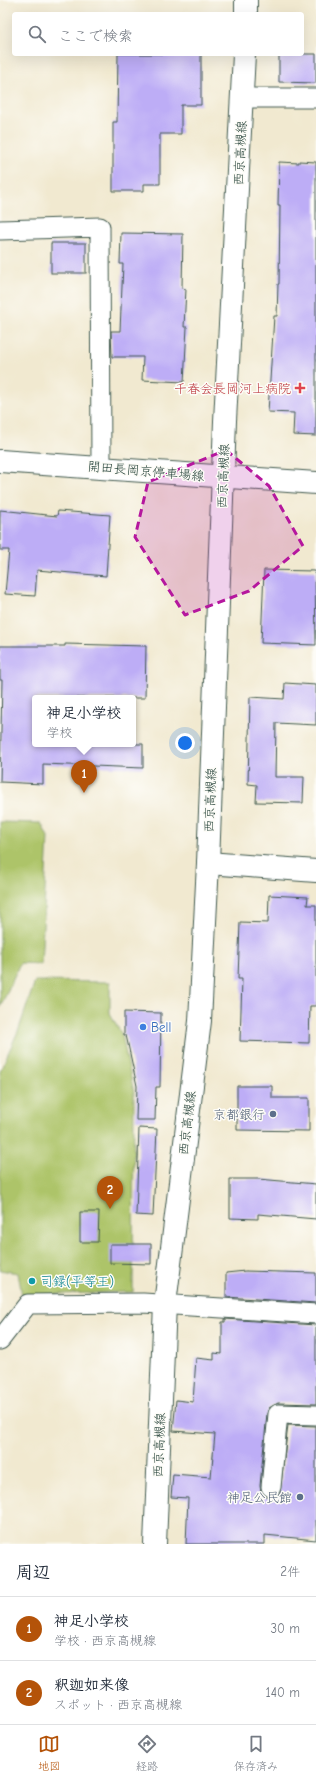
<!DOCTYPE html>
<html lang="ja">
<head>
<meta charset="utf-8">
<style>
  :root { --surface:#fff; --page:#f6f6f7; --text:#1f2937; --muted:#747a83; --line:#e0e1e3; --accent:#b45309 }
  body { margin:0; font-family:"Comic Neue","Klee One",sans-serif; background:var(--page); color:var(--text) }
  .you { position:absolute; left:185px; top:743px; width:14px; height:14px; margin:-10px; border:3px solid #fff; border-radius:50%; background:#1a73e8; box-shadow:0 0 0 6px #1a73e833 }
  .badge { display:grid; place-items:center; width:26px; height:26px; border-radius:50%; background:var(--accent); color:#fff; font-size:13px; font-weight:700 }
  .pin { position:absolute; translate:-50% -33px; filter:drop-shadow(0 1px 2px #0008) }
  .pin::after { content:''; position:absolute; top:21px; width:14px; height:12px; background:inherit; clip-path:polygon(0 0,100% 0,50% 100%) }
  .popup { position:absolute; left:32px; top:695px; width:104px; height:52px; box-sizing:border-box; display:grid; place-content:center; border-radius:4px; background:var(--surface); filter:drop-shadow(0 1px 3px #0005); font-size:13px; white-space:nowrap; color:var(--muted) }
  .popup b { font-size:15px; color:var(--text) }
  .popup::after { content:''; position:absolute; left:50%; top:100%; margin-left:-8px; border:8px solid transparent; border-top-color:var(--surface) }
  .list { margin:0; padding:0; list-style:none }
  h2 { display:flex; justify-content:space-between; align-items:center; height:52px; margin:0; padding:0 16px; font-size:17px }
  h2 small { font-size:13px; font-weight:400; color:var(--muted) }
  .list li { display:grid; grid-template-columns:26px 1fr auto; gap:12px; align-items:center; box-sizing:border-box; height:64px; padding:0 16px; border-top:1px solid var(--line) }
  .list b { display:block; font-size:15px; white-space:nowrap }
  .list p { margin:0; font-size:13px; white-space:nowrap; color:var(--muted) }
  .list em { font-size:13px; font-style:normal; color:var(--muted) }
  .icon { flex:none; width:22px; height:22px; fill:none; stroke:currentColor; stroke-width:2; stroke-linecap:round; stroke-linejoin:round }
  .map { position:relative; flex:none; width:316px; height:1544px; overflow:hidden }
  .search { position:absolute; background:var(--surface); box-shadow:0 4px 16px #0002; left:12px; right:12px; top:12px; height:44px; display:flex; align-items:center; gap:10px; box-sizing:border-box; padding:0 14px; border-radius:4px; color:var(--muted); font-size:15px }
  .sheet { height:180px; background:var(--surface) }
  nav { display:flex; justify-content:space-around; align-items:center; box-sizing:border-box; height:56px; border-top:1px solid var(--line); background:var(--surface); font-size:11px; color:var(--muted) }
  nav a { display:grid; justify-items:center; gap:2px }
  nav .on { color:var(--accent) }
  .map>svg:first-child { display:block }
  .green { fill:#adc469; stroke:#66804e }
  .building { fill:#bdadf6 }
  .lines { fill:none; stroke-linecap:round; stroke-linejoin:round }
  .minor-casing { stroke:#3e574b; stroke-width:21 }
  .tertiary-casing { stroke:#3e574b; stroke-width:24 }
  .secondary-casing { stroke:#3e574b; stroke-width:24 }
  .primary-casing { stroke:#3e574b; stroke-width:24 }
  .minor { stroke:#fff; stroke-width:19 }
  .tertiary { stroke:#fff; stroke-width:22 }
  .secondary { stroke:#fff; stroke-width:22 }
  .primary { stroke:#fff; stroke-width:22 }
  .marked { fill:#b5179e; fill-opacity:0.2; stroke:#b5179e; stroke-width:3; stroke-dasharray:8 5; stroke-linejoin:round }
  .health-dot { fill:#e0444e; stroke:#fdfcf7; stroke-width:1.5 }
  .shop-dot { fill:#3f7fe0; stroke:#fdfcf7; stroke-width:1.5 }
  .service-dot { fill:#5c6f8a; stroke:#fdfcf7; stroke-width:1.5 }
  .culture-dot { fill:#0f9aa8; stroke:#fdfcf7; stroke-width:1.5 }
  .labels { text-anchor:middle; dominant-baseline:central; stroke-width:3; stroke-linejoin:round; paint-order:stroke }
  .street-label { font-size:13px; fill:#1f3d34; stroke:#fdfcf7 }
  .health-label { font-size:13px; fill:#be3a42; stroke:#fdfcf7; text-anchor:end }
  .shop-label { font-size:13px; fill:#366cbe; stroke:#fdfcf7; text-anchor:start }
  .service-label { font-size:13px; fill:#4e5e75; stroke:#fdfcf7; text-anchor:end }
  .culture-label { font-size:13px; fill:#0d838f; stroke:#fdfcf7; text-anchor:start }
</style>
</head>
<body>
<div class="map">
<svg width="316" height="1544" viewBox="0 0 316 1544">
  <rect width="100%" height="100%" fill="#fdfcf7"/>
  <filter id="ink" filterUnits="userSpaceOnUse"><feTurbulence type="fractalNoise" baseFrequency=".025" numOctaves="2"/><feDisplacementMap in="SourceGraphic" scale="8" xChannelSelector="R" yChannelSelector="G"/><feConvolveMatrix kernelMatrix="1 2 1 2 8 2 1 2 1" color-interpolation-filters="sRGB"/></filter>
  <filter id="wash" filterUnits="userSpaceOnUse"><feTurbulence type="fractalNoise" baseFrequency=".012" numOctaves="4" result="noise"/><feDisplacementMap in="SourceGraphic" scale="16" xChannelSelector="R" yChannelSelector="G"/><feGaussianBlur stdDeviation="0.9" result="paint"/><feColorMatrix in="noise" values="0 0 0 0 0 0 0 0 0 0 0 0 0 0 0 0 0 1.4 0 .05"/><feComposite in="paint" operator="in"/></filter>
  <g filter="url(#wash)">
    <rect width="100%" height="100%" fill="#f1e9d0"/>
    <g class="green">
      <polygon points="0,822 41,823 48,837 41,964 20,963 0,1008"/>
      <polygon points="35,981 110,982 110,1013 122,1035 134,1092 133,1292 22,1295 18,1273 0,1270 0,1071 19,1029"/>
    </g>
    <g id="blocks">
      <g class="building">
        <polygon points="118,54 201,54 201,105 181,105 181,134 160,134 160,184 144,184 144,191 113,191 113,122 117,122"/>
        <polygon points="279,54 316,54 316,83 279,82"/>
        <polygon points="299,161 316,162 316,436 293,435 294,413 268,412 274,316 277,316 278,284 279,284 280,205 278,205 279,162 299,163"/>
        <polygon points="121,233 183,234 182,288 186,289 184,327 187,327 184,382 142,380 143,357 112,357 111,331 120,331 123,264 120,264"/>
        <rect x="51" y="243" width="35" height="30"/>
        <polygon points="0,510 57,516 58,511 110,515 106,576 37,570 35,596 5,594 9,550 0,550"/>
        <polygon points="264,570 315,571 316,645 261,643"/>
        <polygon points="65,644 146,646 145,698 35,698 35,744 143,744 143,768 43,764 43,784 0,782 2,680 0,680 0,646 65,646"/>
        <polygon points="285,683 316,685 316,725 276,723 275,777 304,777 303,803 256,802 257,785 248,784 250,697 284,699"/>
        <polygon points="269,895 308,897 307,905 316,905 316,1006 310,1006 309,1043 240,1041 242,979 238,979 240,922 268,923"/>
        <polygon points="124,1012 161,1013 160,1087 156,1087 155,1120 136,1120 137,1086 126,1035 124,1035"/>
        <polygon points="237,1086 272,1086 272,1098 309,1098 309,1131 237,1130"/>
        <polygon points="139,1128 157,1129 153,1216 136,1215"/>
        <polygon points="230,1179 258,1179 316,1184 316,1219 258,1214 258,1219 230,1218"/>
        <polygon points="80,1212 99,1212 98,1242 80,1242"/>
        <polygon points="110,1244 151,1244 151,1264 110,1263"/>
        <polygon points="245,1271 316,1273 316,1303 226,1297 226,1273"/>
        <polygon points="225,1319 316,1325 316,1404 278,1403 269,1408 267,1413 260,1486 261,1492 265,1496 270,1498 276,1497 280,1493 288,1425 316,1426 316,1540 265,1535 265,1544 186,1544 188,1498 171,1497 173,1474 211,1477 215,1434 173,1431 176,1400 193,1402 196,1358 214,1360 214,1353 222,1354 222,1322 225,1322"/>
      </g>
    </g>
  </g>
  <g filter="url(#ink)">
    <use href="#blocks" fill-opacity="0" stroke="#3e574b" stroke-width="1"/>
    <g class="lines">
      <g class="minor-casing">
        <g id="minor">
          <polyline points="243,98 316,98"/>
          <polyline points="0,230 100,227 101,467"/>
          <polyline points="0,1340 28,1304 143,1303 316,1314"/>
          <polyline points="271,1487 278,1414 316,1415"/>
        </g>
      </g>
      <g class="tertiary-casing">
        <polyline id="tertiary" points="208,863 316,871"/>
      </g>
      <g class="secondary-casing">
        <polyline id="secondary" points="0,461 316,483"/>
      </g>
      <g class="primary-casing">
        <g id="primary">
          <polyline points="246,14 246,0"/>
          <polyline points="155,1544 165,1304 200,1021 208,863 225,421 244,54"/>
        </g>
      </g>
      <use href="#minor" class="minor"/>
      <use href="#tertiary" class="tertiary"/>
      <use href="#secondary" class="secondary"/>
      <use href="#primary" class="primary"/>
    </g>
  </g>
  <path class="marked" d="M226,450L269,486L303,546L249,591L185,615L135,537L148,482Z"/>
  <path class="health-dot" d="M298 382h4v4h4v4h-4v4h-4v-4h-4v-4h4z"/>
  <circle class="shop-dot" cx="143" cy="1027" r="4"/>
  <g class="service-dot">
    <circle cx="273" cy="1114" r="4"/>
    <circle cx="300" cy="1497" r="4"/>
  </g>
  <circle class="culture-dot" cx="32" cy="1281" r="4"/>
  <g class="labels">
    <g class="street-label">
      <text transform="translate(240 153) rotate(-87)">西京高槻線</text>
      <text transform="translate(146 471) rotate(5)">開田長岡京停車場線</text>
      <text transform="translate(223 476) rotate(-88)">西京高槻線</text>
      <text transform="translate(210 800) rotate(-88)">西京高槻線</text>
      <text transform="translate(187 1123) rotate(-83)">西京高槻線</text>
      <text transform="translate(159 1445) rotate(-88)">西京高槻線</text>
    </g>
    <g class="health-label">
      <text x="291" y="388">千春会長岡河上病院</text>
    </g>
    <g class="shop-label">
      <text x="151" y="1027">Bell</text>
    </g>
    <g class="service-label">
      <text x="265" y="1114">京都銀行</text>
      <text x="292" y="1497">神足公民館</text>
    </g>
    <g class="culture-label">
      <text x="40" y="1281">司録(平等王)</text>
    </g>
  </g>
</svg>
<div class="you"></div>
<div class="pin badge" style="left:84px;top:793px">1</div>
<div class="popup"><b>神足小学校</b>学校</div>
<div class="pin badge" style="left:110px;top:1209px">2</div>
<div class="search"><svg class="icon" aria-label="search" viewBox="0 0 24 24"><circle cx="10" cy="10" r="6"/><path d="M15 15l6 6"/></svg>ここで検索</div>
</div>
<section class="sheet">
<h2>周辺<small>2件</small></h2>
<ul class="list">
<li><span class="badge">1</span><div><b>神足小学校</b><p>学校 · 西京高槻線</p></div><em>30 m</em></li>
<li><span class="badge">2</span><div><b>釈迦如来像</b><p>スポット · 西京高槻線</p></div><em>140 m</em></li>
</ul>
</section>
<nav>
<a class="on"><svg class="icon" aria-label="map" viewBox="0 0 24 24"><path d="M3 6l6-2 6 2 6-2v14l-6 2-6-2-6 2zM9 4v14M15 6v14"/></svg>地図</a>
<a><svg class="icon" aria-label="directions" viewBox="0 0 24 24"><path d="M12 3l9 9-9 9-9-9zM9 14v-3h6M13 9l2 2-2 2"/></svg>経路</a>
<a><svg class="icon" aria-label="saved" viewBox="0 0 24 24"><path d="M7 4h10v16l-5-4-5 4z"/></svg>保存済み</a>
</nav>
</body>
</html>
